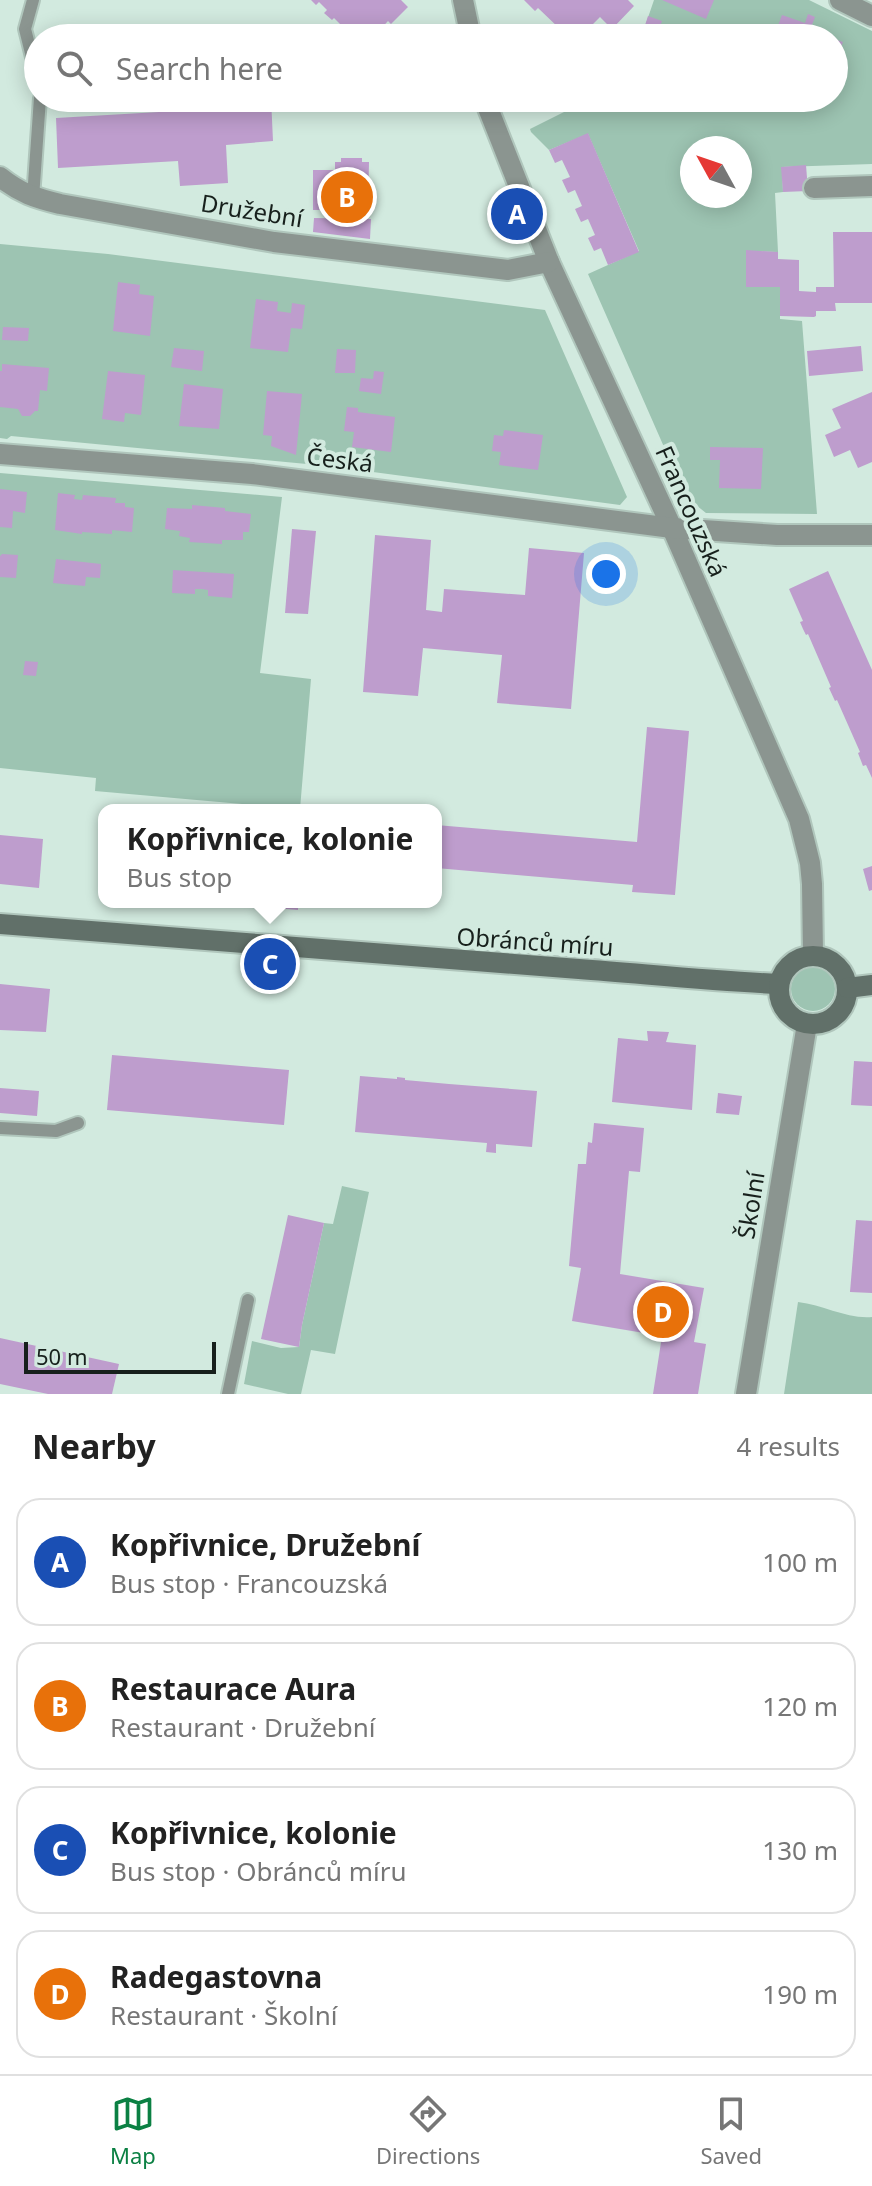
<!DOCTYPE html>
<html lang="en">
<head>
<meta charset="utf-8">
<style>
  :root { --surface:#fff; --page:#f6f6f6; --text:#222; --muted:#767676; --line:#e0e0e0; --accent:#0b8043 }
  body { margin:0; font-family:"Noto Sans",sans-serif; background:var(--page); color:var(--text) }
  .compass { position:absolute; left:680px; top:136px; width:72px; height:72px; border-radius:50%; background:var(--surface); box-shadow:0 4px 20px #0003; rotate:310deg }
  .scale { position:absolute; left:24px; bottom:20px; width:192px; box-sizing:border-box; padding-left:8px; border:4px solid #17201c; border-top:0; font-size:22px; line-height:28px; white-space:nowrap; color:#17201c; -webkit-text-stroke:6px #d2eadf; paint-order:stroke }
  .you { position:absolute; left:606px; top:574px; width:28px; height:28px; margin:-20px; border:6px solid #fff; border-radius:50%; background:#1a73e8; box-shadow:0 0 0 12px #1a73e833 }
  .badge { display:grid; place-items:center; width:52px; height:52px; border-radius:50%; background:var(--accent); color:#fff; font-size:26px; font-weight:700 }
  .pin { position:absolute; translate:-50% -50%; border:4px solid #fff; box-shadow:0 2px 8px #0006 }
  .popup { position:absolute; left:98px; top:804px; width:344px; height:104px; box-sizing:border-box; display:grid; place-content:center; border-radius:16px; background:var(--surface); filter:drop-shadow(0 2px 6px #0005); font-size:26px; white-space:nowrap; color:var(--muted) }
  .popup b { font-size:30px; color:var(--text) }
  .popup::after { content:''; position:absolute; left:50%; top:100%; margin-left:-16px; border:16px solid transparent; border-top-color:var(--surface) }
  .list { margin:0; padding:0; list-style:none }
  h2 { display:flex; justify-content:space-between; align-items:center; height:104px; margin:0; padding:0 32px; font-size:34px }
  h2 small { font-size:26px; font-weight:400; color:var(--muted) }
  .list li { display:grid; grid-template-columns:52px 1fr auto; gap:24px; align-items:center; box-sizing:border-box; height:128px; margin:0 16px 16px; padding:0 16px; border:2px solid var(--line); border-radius:24px }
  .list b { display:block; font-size:30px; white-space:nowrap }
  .list p { margin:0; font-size:26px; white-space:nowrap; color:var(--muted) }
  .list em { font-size:26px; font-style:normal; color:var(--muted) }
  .icon { flex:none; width:44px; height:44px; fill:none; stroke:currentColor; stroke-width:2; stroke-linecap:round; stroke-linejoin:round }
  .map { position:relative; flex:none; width:872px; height:1394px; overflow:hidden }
  .search { position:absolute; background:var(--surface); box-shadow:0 4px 20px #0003; left:24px; right:24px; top:24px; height:88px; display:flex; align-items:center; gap:20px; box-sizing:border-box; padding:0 28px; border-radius:44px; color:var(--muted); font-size:30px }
  .sheet { height:680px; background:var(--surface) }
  nav { display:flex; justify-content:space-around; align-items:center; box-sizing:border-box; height:112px; border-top:2px solid var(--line); background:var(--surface); font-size:22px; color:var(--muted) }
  nav a { display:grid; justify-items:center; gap:4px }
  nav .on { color:var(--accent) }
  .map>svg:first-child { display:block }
  .green { fill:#9dc4b2; fill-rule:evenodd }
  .building { fill:#be9dcd }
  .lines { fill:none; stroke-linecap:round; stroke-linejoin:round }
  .lane-casing { stroke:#b0c6bc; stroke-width:16 }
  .street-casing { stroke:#b0c6bc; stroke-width:24 }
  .secondary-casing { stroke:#b0c6bc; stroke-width:24 }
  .lane { stroke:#8b9590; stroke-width:12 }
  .street { stroke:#8b9590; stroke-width:20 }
  .secondary { stroke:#617069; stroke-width:20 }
  .labels { text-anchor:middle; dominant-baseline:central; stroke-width:8; stroke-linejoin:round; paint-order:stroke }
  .street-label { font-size:24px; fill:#17201c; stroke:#d2eadf }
</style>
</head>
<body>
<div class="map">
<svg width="872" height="1394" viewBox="0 0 872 1394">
  <rect width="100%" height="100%" fill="#d2eadf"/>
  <g class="green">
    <path d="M654,0H809L872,31V164L782,167L783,192L775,193L778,252L747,251L780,287V319L802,321L817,514L706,513L686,497L588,274L639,251L588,134L549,150L531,132L530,129L592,98H834V38H641ZM692,148H740V196H692Z"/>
    <polygon points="0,244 108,254 545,310 627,497 620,505 328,466 11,436 7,439 0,438"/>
    <polygon points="0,473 282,497 260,673 311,679 300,809 95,791 96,778 0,768"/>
    <circle cx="813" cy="989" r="22"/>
    <polygon points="342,1186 369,1192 335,1354 311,1350 301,1394 288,1394 244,1384 252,1341 281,1348 299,1347 302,1325 324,1223 333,1224"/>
    <path d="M798,1302C824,1305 846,1319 872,1317V1394H784Z"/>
  </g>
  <g class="building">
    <polygon points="311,0 401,0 408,7 391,24 388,21 374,36 375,38 342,38 336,32 342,26 334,18 332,20 324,13 327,10 319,2 316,5"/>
    <polygon points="524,0 628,0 634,6 612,29 600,17 593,24 597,28 586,38 562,38 557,33 560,29 538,8 535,11"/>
    <polygon points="662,0 714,0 706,19"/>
    <polygon points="808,14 815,17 810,30 832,38 774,36 782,15 805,23"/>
    <polygon points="648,16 662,21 656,38 641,38"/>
    <polygon points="834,39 843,42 834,64"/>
    <polygon points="174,98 271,98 273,141 226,145 228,183 180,186 178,161 58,168 56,118 176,111"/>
    <polygon points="588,133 639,252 608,265 601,248 594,251 588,238 595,235 588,219 581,222 575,209 582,206 575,190 568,193 562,180 570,177 562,160 555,163 549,150"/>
    <polygon points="341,158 362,158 362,162 369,162 368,210 313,210 313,170 335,170 335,162 341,162"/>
    <polygon points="806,165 808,191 783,192 781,167"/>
    <polygon points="314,218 371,219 370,239 313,232"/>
    <polygon points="833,232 872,232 872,303 835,303 836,311 816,311 816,316 814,317 780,316 780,287 746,287 746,250 778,252 778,259 799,260 799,291 816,292 816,287 834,287"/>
    <polygon points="118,282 140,285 139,294 154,296 150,336 113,331"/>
    <polygon points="256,299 278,302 277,311 291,313 292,303 305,305 302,329 291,328 288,352 250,348"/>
    <polygon points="3,327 29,328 28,341 2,340"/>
    <polygon points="861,346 863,371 809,376 807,351"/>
    <polygon points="174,348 204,351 202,371 171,367"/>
    <polygon points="337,349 356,350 355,373 335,373"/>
    <polygon points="2,364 49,368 47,391 40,390 38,411 35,411 30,416 22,416 18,409 0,407 0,371 2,371"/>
    <polygon points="108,371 145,375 141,415 125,413 124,422 102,419"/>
    <polygon points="374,371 384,372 381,394 359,391 361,378 373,379"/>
    <polygon points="184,384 223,389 219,429 179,426"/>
    <polygon points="267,391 302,394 296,455 271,446 272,436 263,435"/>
    <polygon points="872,392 872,462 858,468 850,450 834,457 825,435 841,428 832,409"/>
    <polygon points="347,407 358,408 358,412 395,417 391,452 352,447 354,432 344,431"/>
    <polygon points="504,430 543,435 538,470 499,465 501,452 492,451 494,435 503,436"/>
    <polygon points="710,447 763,448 761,489 719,488 720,460 710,460"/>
    <polygon points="0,489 27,492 25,513 13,511 12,528 0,527"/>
    <polygon points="58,493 75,495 74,499 82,500 83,495 116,498 115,503 125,503 125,507 134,508 132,532 112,530 112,534 82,532 82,534 55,530"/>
    <polygon points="192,505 225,508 225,511 251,514 249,532 243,532 243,540 222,540 222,544 189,542 190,538 179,536 180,531 165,529 167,508 192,509"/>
    <polygon points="292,529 316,531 308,614 285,613"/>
    <polygon points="375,535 431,540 426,610 442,612 444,589 525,595 529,548 584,553 571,709 497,703 502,655 423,648 418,696 363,692"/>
    <polygon points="2,554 18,555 16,578 0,577 0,556"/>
    <polygon points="56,559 101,564 100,578 86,577 85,586 53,583"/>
    <polygon points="173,570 234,574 232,598 208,596 208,590 202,589 195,589 195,594 172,593"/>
    <polygon points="828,571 872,670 872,778 866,765 863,766 858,753 860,752 837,700 835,701 829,688 831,687 808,634 806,635 803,629 800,622 803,621 789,589"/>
    <polygon points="25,661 38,662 36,676 23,675"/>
    <polygon points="647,727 689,731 675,895 632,892 633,885 436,868 436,825 637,842"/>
    <polygon points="0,835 43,839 39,888 0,884"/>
    <polygon points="872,866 872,890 869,891 863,869"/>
    <polygon points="228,902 298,902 298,910 228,904"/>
    <polygon points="0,984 50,989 46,1032 0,1030"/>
    <polygon points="647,1031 669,1032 666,1042 696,1045 692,1110 612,1102 618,1038 648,1041"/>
    <polygon points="112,1055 289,1070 284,1125 107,1110"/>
    <polygon points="854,1061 872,1062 872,1106 851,1105"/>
    <polygon points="360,1076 397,1079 397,1077 405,1078 405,1080 449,1084 537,1091 532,1147 496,1144 496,1153 486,1152 487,1143 355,1132"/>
    <polygon points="0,1088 39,1091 37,1116 0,1113"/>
    <polygon points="718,1093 742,1096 739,1115 716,1113"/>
    <polygon points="594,1123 644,1128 640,1172 629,1171 620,1274 704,1288 694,1342 706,1344 698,1394 653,1394 662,1336 572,1321 581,1268 569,1266 578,1164 586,1164 588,1142 592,1143"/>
    <polygon points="288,1215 324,1223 302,1325 299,1347 261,1339"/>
    <polygon points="856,1220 872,1221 872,1293 850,1292"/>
    <polygon points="0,1338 119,1364 112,1394 48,1394 0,1384"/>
  </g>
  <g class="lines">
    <g class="lane-casing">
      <g id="lane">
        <polyline points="33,0 25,29 38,81"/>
        <polyline points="33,198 40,98"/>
        <polyline points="0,1128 56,1131 78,1123"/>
        <polyline points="228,1394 248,1300"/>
      </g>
    </g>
    <g class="street-casing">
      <g id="street">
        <polyline points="463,0 471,38"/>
        <polyline points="840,0 872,16"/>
        <polyline points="484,98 549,262 672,528 799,819 810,863 812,884 813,955"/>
        <path d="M0,177C20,193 35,198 60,204L274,242L508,270L549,262"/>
        <polyline points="814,188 872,186"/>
        <polyline points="0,454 252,474 672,528 777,535 872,535"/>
        <polyline points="746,1394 807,1024"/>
      </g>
    </g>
    <g class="secondary-casing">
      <g id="secondary">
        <path d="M0,924C193,940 386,955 579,969C646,974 712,981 779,984"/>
        <circle cx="813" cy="990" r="34"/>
        <polyline points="847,988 872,985"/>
      </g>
    </g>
    <use href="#lane" class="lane"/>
    <use href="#street" class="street"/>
    <use href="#secondary" class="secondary"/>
  </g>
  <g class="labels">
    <g class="street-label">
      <text transform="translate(252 210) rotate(9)">Družební</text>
      <text transform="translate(340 459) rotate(7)">Česká</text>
      <text transform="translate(692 511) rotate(66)">Francouzská</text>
      <text transform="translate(535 941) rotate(4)">Obránců míru</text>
      <text transform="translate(750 1205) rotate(-81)">Školní</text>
    </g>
  </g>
</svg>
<svg class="compass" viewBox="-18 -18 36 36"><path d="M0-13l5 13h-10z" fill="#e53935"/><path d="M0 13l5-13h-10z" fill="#767676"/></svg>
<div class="scale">50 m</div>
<div class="you"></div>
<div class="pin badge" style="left:517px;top:214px;background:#1a4fb4">A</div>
<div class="pin badge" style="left:347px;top:197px;background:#e8710a">B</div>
<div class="pin badge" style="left:270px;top:964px;background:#1a4fb4">C</div>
<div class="popup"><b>Kopřivnice, kolonie</b>Bus stop</div>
<div class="pin badge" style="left:663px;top:1312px;background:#e8710a">D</div>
<div class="search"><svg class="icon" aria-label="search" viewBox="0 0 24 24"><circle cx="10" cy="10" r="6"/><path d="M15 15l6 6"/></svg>Search here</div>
</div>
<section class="sheet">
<h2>Nearby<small>4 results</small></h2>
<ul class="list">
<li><span class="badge" style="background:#1a4fb4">A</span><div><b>Kopřivnice, Družební</b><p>Bus stop · Francouzská</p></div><em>100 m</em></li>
<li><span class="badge" style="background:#e8710a">B</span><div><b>Restaurace Aura</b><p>Restaurant · Družební</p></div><em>120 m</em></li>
<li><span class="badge" style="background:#1a4fb4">C</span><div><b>Kopřivnice, kolonie</b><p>Bus stop · Obránců míru</p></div><em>130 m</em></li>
<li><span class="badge" style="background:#e8710a">D</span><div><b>Radegastovna</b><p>Restaurant · Školní</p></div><em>190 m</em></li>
</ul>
</section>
<nav>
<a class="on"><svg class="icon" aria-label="map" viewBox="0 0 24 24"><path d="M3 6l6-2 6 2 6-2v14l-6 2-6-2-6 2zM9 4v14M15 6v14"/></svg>Map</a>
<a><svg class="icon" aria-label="directions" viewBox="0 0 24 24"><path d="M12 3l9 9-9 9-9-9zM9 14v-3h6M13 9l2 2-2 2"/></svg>Directions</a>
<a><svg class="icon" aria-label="saved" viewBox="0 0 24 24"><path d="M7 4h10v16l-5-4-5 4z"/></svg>Saved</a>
</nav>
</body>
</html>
